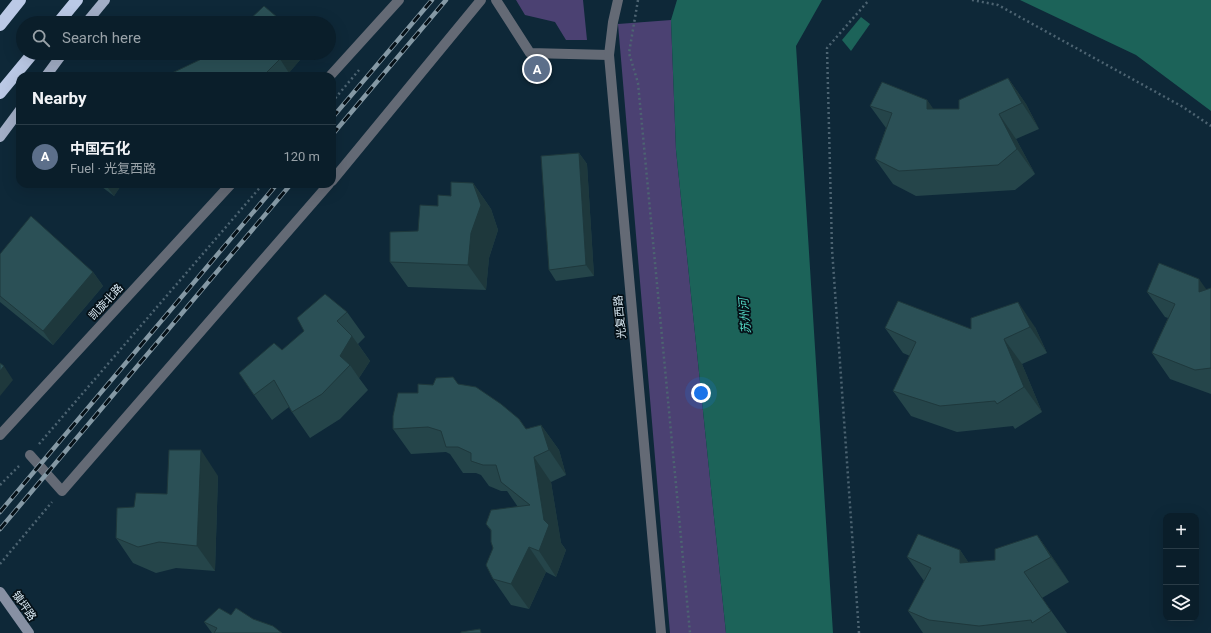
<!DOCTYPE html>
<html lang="en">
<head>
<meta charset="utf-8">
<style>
  :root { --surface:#0a1e2a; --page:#182b36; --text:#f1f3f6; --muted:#99a2a8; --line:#2a3c47; --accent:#cfb837 }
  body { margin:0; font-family:Roboto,"Noto Sans SC",sans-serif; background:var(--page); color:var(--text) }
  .controls { position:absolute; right:12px; bottom:12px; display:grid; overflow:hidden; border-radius:8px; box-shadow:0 4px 16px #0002 }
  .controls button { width:36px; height:36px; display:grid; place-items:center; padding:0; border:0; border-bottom:1px solid var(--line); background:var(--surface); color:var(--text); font:20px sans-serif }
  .you { position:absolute; left:701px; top:393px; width:14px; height:14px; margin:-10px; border:3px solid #fff; border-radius:50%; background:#1a73e8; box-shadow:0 0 0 6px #1a73e833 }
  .badge { display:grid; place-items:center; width:26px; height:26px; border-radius:50%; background:var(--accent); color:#fff; font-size:13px; font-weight:700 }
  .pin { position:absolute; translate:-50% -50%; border:2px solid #fff; box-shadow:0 1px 4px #0006 }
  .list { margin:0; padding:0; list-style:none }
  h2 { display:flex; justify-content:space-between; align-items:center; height:52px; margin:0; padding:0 16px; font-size:17px }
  h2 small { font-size:13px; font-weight:400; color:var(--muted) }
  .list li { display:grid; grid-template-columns:26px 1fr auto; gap:12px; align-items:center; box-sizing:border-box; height:64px; padding:0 16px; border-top:1px solid var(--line) }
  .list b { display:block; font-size:15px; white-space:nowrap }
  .list p { margin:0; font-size:13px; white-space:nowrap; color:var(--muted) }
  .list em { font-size:13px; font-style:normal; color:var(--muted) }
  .icon { flex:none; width:22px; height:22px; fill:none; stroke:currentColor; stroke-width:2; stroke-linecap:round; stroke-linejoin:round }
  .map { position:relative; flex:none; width:1211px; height:633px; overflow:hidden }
  .search { position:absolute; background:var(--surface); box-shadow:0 4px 16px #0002; left:16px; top:16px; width:320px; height:44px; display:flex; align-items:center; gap:10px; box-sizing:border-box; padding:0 14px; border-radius:22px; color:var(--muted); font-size:15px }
  .panel { position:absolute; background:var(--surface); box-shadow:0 4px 16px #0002; left:16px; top:72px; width:320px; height:116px; border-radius:12px }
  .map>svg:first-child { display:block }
  .green { fill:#4b4172 }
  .water { fill:#1c6359 }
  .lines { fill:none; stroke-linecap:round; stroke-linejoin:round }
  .path { stroke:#4d6472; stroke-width:2.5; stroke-dasharray:2 3; stroke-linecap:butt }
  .lane { stroke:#646a75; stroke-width:10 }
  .street { stroke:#646a75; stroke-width:10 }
  .secondary { stroke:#8790a3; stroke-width:10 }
  .primary { stroke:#a2aec6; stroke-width:10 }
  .highway { stroke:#bbc9e6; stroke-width:12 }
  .rail-casing { stroke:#8599a5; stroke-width:4.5 }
  .rail { stroke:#051017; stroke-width:3; stroke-dasharray:9; stroke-linecap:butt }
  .wall { fill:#25454a }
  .shaded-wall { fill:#1e383c }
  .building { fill:#2b5056; stroke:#1e383c }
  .labels { text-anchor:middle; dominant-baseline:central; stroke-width:3.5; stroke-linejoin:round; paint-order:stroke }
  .street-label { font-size:11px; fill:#dbebf5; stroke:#051017 }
  .water-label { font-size:12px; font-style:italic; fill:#54d7c4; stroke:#051017 }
</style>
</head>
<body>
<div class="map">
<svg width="1211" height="633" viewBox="0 0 1211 633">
  <rect width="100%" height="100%" fill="#0e2838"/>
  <g class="green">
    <polygon points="516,0 583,0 587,40 566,40 555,22 525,15"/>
    <polygon points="671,20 676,150 726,633 670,633 618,24"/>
  </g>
  <g class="water">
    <polygon points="677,0 822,0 796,46 833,633 726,633 676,150 671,20"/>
    <polygon points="1020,0 1211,0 1211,111 1136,55"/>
    <polygon points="861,17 870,24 851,51 842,40"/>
  </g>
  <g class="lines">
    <g class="path">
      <polyline points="638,0 629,53 638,83 690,633"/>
      <polyline points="972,0 998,5 1183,107 1211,126"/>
      <polyline points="332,102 359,70"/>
      <polyline points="39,444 263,184"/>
      <polyline points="0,485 19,466"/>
      <polyline points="0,564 52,502"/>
      <polyline points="859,633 832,249 827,48 869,0"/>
    </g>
    <g class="lane">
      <polyline points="496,0 530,53 609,55"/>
      <polyline points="332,181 481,0"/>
      <polyline points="30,455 62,491 329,184"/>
    </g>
    <g class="street">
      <polyline points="618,0 613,22 609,55 661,633"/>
      <polyline points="330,76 399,0"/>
      <polyline points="0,435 231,184"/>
    </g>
    <polyline class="secondary" points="0,592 29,633"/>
    <g class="primary">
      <polyline points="86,23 105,0"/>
      <polyline points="46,76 63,53"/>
      <polyline points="0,137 20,110"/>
    </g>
    <g class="highway">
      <polyline points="58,23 77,0"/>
      <polyline points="0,25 20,0"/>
      <polyline points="0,93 33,53"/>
    </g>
    <g class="rail-casing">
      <g id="rail">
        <polyline points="332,118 432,0"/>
        <polyline points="332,135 446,0"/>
        <polyline points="0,512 277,184"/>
        <polyline points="0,529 291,184"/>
      </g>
    </g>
    <use href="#rail" class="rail"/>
  </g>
  <g class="wall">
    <polygon points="306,53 286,76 164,76"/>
    <polygon points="1008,78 1026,104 1039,129 1016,139 1035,174 1015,190 916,196 893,184 875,159 886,128 870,106 927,100 933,109 959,109"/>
    <polygon points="579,153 587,164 594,276 556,281 549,270"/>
    <polygon points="473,183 491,209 498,230 489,258 486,290 408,287 390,262 418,231 438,206 451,196"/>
    <polygon points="98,184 122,184 114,196"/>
    <polygon points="0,254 93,272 103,286 53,345 0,302"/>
    <polygon points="1211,288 1211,394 1170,379 1152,353 1168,318 1165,317 1147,292 1206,290"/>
    <polygon points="347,312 365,337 358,344 370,361 359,378 368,390 340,419 310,438 292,412 289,407 272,420 254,395 282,350"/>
    <polygon points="1035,327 1047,353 1022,364 1042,412 1015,429 1013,426 957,432 911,416 893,391 910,356 903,353 885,328 971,329"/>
    <polygon points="458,384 526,429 541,425 559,450 566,475 551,482 561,543 566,550 556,577 546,572 529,609 511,605 493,579 493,548 491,531 486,524 518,507 507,491 501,491 489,486 481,475 476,473 463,473 450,454 446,452 411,454 393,429 418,393 433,385"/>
    <polygon points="218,476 215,571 176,568 156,573 133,563 116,538 134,507"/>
    <polygon points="1037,535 1055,561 1069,582 1042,598 1067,633 923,633 908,611 924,581 907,557 960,550 968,562 995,560"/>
    <polygon points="231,615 253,619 282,633 212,633 204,622"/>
  </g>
  <g class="shaded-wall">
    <polygon points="284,53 306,53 289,73 280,59"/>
    <polygon points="1008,78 1026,104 1039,129 1022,103"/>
    <polygon points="927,100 945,125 927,109"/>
    <polygon points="999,114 1016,139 1035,174 1017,149"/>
    <polygon points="579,153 587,164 594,276 586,265"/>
    <polygon points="473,183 491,209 498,230 489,258 486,290 468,265"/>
    <polygon points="105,184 122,184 114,196"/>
    <polygon points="93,272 103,286 53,345 43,331"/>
    <polygon points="1199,279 1211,296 1199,292"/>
    <polygon points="1018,302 1035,327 1047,353 1030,327"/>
    <polygon points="352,336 370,361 359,378 350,365 340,356"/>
    <polygon points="1004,339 1022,364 1042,412 1024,387"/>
    <polygon points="4,366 13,380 0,396 0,371"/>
    <polygon points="541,425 559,450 566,475 549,450"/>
    <polygon points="201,450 218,476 215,571 197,546"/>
    <polygon points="534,457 551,482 561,543 566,550 556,577 539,551 544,520"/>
    <polygon points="1037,535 1055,561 1069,582 1051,557"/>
    <polygon points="529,547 546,572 529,609 511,584"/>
    <polygon points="960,550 977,575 960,563"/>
  </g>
  <g class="building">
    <polygon points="264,6 284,23 246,23"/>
    <polygon points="214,53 284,53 280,59 263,76 164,76 172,73 212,54"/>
    <polygon points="1008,78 1022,103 999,114 1017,149 998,165 899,171 875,159 892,113 870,106 882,82 927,100 927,109 959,109 959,100"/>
    <polygon points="579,153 586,265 549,270 541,156"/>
    <polygon points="451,182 473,183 481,205 471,233 468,265 390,262 390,232 418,231 420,205 438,206 438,195 451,196"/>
    <polygon points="31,216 93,272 43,331 0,296 0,254"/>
    <polygon points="1159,263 1199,279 1199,292 1211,288 1211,368 1195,370 1152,353 1175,304 1147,292"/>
    <polygon points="325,294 347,312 337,321 352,336 340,356 350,365 322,394 292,412 274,380 254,395 239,373 274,343 282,350 304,331 297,318"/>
    <polygon points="898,301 971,329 971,318 1018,302 1030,327 1004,339 1024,387 997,404 995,401 940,406 893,391 916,342 885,328"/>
    <polygon points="0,363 4,366 0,371"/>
    <polygon points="453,377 458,384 476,387 501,404 519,419 526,429 541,425 549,450 534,457 544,520 549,525 539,551 529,547 511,584 493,579 486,565 493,548 491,542 491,530 486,524 491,510 530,505 501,482 496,465 483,465 471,461 471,453 458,447 446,447 441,431 428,427 393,429 393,416 398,393 418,393 418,384 433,385 436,378"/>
    <polygon points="169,450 201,450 197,546 159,542 138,547 116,538 117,508 134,507 136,493 167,494"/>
    <polygon points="918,534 960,550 960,563 995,560 995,549 1037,535 1051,557 1024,572 1051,611 1032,623 1031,620 979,626 929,620 908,611 931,568 907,557"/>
    <polygon points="219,608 231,615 236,608 253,619 273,626 282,633 214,633 217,628 204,622"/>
    <polygon points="480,629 481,633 461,633 461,632"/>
  </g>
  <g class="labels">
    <g class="street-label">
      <text transform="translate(106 302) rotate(-47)">凯旋北路</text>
      <text transform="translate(620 317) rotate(-95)">光复西路</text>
      <text transform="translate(24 606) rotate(55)">镇坪路</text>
    </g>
    <g class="water-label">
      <text transform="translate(745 316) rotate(-95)">苏州河</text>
    </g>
  </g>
</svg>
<div class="controls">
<button>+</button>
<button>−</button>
<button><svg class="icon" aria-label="layers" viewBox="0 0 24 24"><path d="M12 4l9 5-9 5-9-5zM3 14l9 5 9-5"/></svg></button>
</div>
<div class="you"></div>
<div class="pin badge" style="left:537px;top:69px;background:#5c6f8a">A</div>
<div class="search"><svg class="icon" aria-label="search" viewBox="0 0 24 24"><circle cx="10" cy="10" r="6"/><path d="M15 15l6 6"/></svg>Search here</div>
<section class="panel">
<h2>Nearby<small></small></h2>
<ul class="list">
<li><span class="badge" style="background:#5c6f8a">A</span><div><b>中国石化</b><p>Fuel · 光复西路</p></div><em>120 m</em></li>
</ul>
</section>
</div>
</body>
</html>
